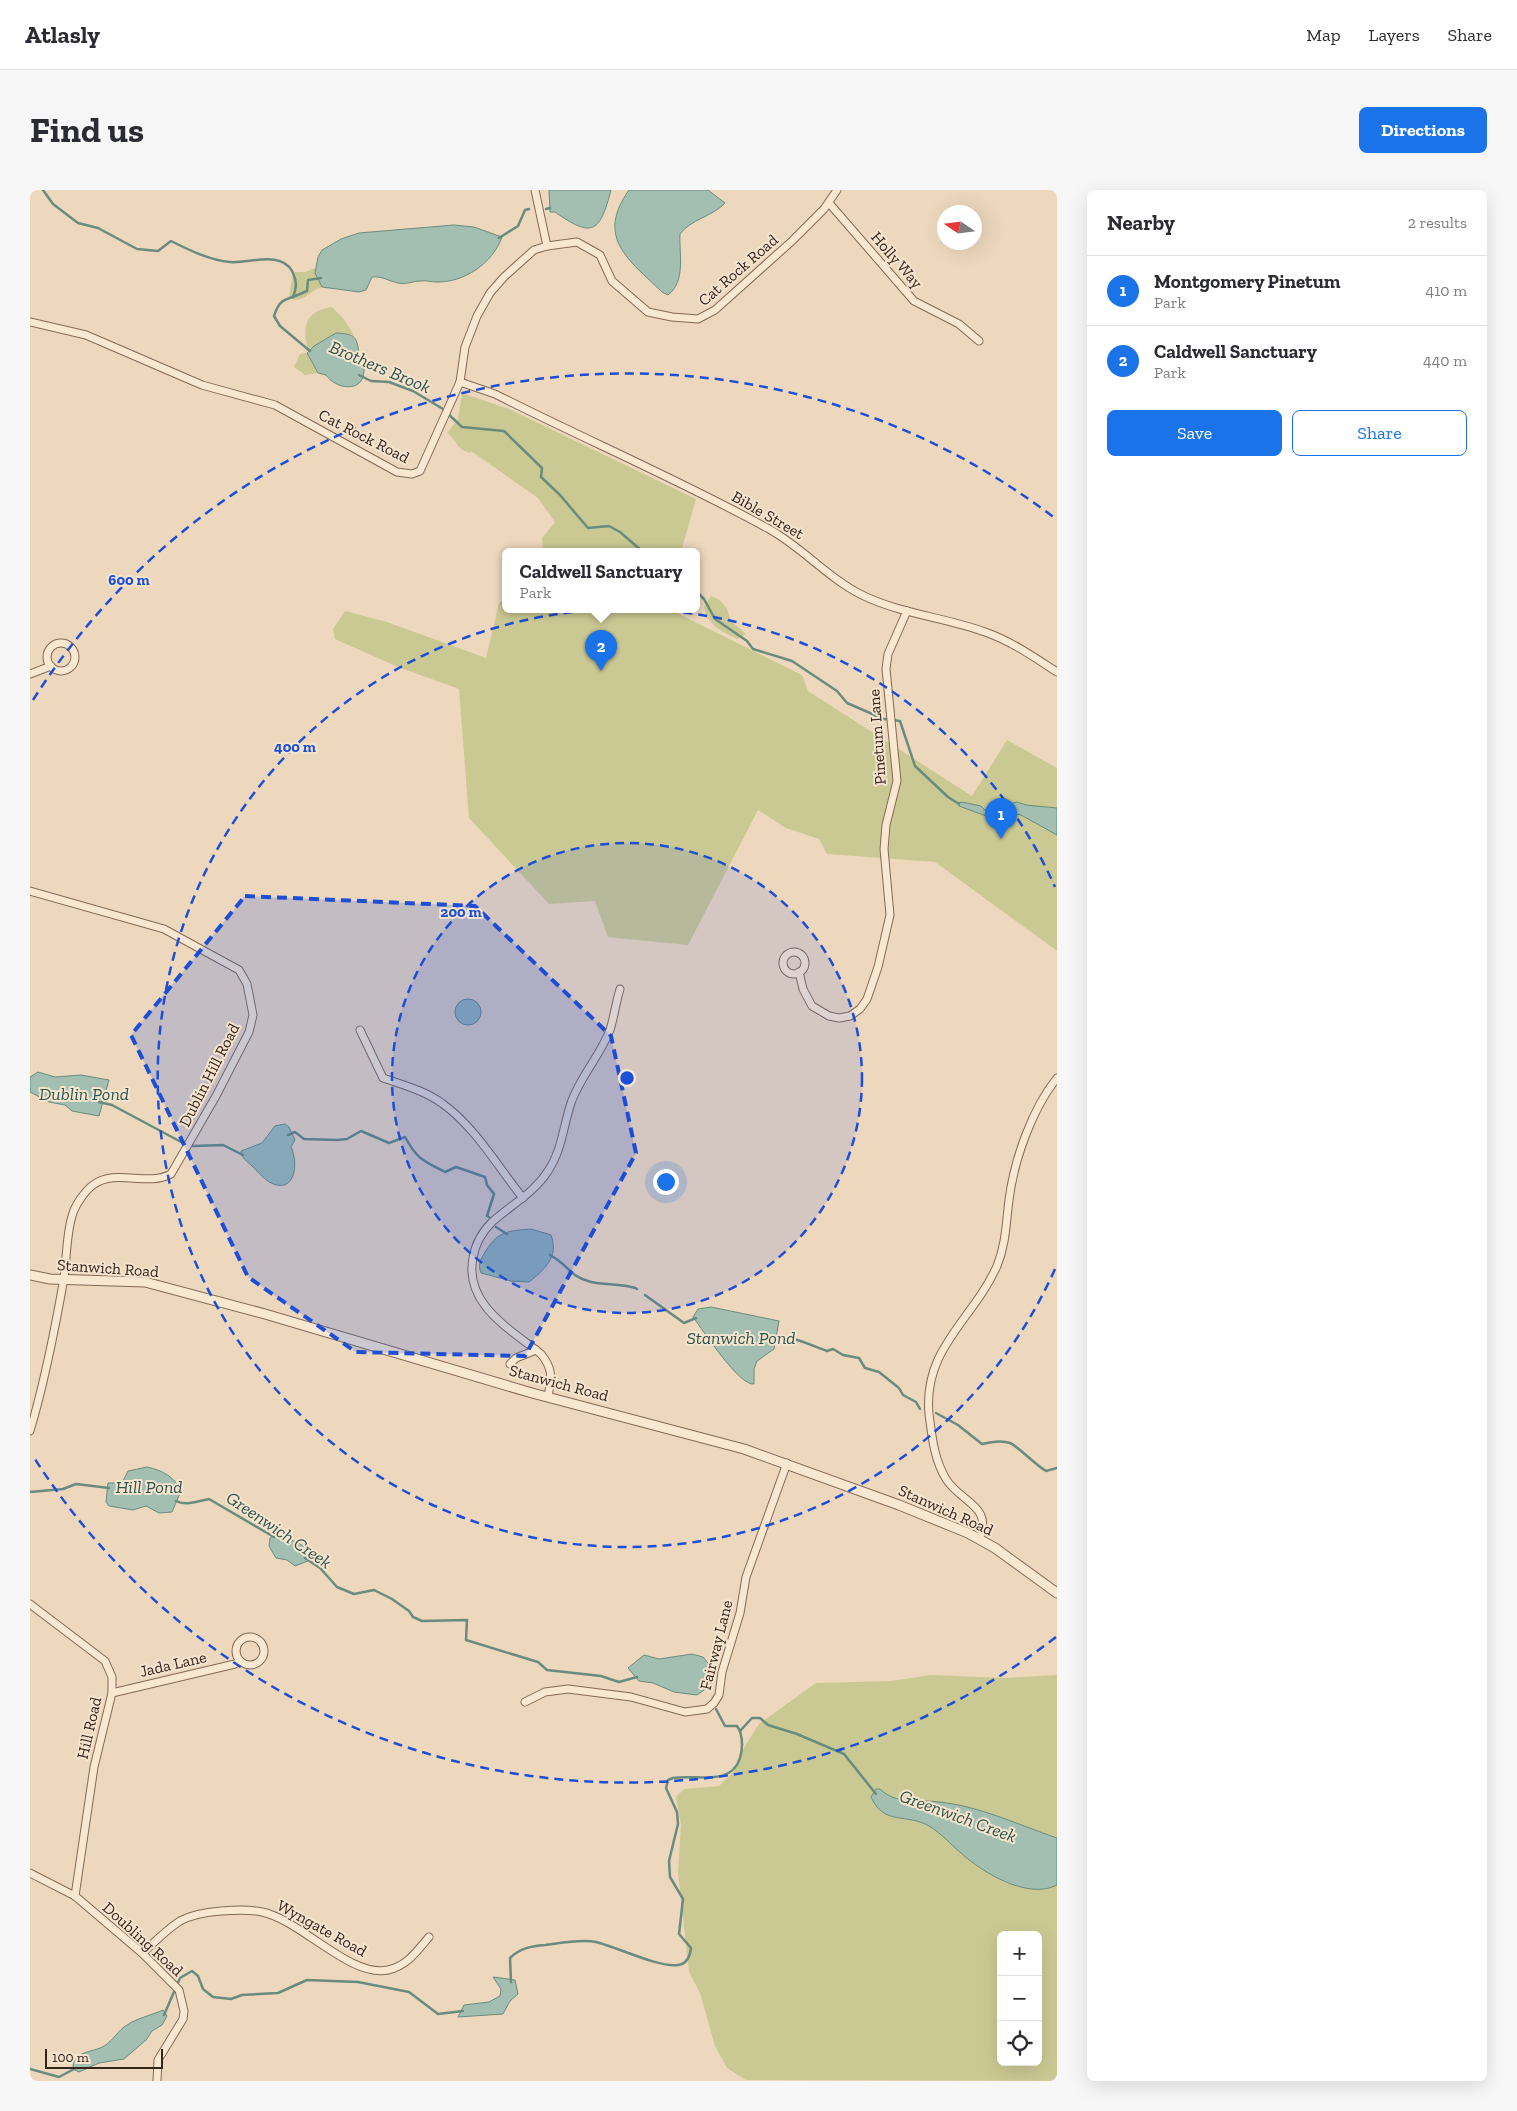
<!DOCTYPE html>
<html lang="en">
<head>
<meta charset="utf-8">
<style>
  :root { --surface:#fff; --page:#f7f7f7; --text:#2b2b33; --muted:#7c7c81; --line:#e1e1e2; --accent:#1a73e8 }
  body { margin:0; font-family:"Zilla Slab",serif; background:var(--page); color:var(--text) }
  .controls { position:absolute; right:15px; bottom:15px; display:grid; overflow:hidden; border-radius:8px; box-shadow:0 5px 20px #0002 }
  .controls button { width:45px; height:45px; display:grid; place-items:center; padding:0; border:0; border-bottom:1px solid var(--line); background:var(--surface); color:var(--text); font:25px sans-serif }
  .compass { position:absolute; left:907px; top:15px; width:45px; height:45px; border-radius:50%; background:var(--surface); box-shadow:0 5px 20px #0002; rotate:283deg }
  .scale { position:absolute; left:15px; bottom:12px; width:118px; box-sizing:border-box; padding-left:5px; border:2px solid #35241c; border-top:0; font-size:14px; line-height:18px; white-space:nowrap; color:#35241c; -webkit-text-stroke:4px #f5e4ce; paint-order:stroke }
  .you { position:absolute; left:635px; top:991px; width:18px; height:18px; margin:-12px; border:4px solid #fff; border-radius:50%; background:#1a73e8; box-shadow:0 0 0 8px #1a73e833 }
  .badge { display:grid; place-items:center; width:32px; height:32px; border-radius:50%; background:var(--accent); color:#fff; font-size:16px; font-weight:700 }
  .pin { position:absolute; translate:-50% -41px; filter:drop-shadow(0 1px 2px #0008) }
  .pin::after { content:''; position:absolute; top:26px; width:18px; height:15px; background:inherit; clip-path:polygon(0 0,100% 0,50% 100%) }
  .popup { position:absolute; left:472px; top:358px; width:198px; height:65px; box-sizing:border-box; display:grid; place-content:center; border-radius:8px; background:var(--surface); filter:drop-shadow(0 1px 4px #0005); font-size:16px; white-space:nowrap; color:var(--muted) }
  .popup b { font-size:19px; color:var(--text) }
  .popup::after { content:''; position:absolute; left:50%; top:100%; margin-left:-10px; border:10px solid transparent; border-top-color:var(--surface) }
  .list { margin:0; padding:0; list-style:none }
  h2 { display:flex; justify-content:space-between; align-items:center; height:65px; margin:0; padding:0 20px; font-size:21px }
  h2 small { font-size:16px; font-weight:400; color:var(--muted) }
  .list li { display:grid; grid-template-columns:32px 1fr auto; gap:15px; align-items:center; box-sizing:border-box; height:70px; padding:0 20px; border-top:1px solid var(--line) }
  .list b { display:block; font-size:19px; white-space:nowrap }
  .list p { margin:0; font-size:16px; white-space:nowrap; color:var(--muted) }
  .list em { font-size:16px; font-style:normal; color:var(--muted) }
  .actions { display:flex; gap:10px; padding:15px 20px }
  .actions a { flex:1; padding:11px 0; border:1px solid var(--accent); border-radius:8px; text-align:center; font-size:18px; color:var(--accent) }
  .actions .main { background:var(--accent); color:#fff }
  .icon { flex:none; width:28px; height:28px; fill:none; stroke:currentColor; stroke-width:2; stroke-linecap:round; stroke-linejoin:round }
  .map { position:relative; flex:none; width:1027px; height:1891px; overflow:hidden; border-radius:8px }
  header { display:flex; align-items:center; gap:30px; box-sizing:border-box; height:70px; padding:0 25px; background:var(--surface); border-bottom:1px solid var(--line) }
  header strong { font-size:24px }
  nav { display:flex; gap:28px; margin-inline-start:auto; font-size:18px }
  .intro { display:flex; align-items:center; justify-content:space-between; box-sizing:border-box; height:120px; padding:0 30px }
  h1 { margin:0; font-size:35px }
  .button { padding:12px 22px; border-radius:8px; background:var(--accent); color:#fff; font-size:18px; font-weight:700 }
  main { display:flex; gap:30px; padding:0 30px }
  aside { flex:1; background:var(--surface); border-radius:8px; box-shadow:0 5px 20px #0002 }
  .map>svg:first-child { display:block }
  .green { fill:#cbc993; fill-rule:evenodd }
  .water { fill:#a2bfb2; stroke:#698c7e }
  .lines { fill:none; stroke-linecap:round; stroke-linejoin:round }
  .stream { stroke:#698c7e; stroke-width:2.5 }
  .minor-casing { stroke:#856957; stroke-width:9 }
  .tertiary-casing { stroke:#856957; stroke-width:11 }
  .minor { stroke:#f8e7d1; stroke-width:7 }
  .tertiary { stroke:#f8e7d1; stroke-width:9 }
  .marked { fill:#1d4ed8; fill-opacity:0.2; stroke:#1d4ed8; stroke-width:4; stroke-dasharray:10 6; stroke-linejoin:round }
  .ring { fill:none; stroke:#1d4ed8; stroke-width:2.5; stroke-dasharray:9 6 }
  .labels { text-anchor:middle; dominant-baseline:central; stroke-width:4; stroke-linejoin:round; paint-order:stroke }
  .street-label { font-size:16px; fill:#35241c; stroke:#f5e4ce }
  .water-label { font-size:18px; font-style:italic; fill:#2b544c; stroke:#f5e4ce }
  .centre { fill:#1d4ed8; stroke:#f5e4ce; stroke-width:2.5 }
  .ring-label { font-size:15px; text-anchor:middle; font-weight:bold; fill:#1d4ed8; stroke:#f5e4ce; stroke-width:4; stroke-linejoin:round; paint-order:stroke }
</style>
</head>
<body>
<header>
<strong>Atlasly</strong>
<nav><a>Map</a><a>Layers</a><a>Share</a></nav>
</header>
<div class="intro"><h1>Find us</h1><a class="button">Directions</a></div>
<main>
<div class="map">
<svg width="1027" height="1891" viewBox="0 0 1027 1891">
  <rect width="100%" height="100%" fill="#edd8be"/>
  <g class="green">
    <path d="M285,78L292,97C280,100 272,115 259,108L263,82H275Z"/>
    <path d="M302,117L313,128L324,145L306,143L278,160C272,136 275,121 302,117Z"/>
    <polygon points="277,163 288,183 275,185 264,177 270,164"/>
    <path d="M432,203L479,219L666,309L651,362H513L512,348L525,332L508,308L441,261L440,263C427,260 427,250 417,243L428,229Z"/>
    <path d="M681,406L690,410L697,419L701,431L716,444L707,449C691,441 678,436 674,417Z"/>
    <polygon points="476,408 476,420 641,420 772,485 778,501 942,606 977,550 1027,578 1027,761 905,672 797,664 789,649 756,638 728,620 658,755 578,747 565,711 519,714 439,628 429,499 368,477 305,449 303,439 315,421 357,432 456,468 469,413"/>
    <path d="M901,1485L975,1488L1027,1485V1891L716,1890L697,1878L685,1856L670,1803L659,1782L648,1682L651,1635L646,1607L654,1599L689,1596L704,1581L710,1564L729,1534L786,1493L861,1491ZM971,1745H1008V1872H971Z"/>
  </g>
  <g class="water">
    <path d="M519,0H581C570,42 563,49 525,22H520Z"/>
    <path d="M599,0H678L695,13C682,27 661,29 650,44C649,65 656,91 638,105L632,102C599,70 565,48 599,0Z"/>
    <path d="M424,35L444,37L472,47C463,73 434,93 406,92C401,92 396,90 391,91C383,91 376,95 368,93C358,91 353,86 342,87L336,100L329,102L292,97L285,83L288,67L292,60L311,49L329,43Z"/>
    <path d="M306,143C326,144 327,147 329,165C330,170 334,175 334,180C334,204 305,199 296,185L288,183L277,163L284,156Z"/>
    <polygon points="932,612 951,616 955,620 987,612 996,615 1027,618 1027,645 991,625 981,623 959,627 929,616 928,613"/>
    <circle cx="438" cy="822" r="13"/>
    <polygon points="8,882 25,887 51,885 79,890 69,926 42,921 35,915 19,912 0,902 0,887"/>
    <path d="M255,934L259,937L265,950L261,957C269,974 265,1006 239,992C233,988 227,981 222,976C217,971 211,968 211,961L232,953L245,936Z"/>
    <path d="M501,1039L521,1045C529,1067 515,1079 499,1092L481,1091L451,1083C448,1076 450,1070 454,1064C467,1041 477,1041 501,1039Z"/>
    <path d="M681,1117L749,1131L744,1159L727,1171L724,1179V1194C709,1196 673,1140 663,1127L668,1119Z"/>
    <path d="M117,1277C132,1280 145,1287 151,1301L142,1322L129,1323L116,1316L103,1320L79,1316L76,1312L78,1293H92L98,1281Z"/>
    <polygon points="244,1345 267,1352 276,1358 278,1371 265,1376 257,1370 246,1368 239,1356 240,1348"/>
    <polygon points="662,1464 673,1467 682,1478 681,1495 667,1505 644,1502 623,1493 609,1491 598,1478 614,1465 629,1469"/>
    <path d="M846,1599H850C866,1615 888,1609 909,1612C949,1616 989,1635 1027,1648V1695C998,1710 953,1683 931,1663C920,1654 911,1643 899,1636C877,1623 854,1636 841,1607Z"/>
    <polygon points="463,1787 485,1790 488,1804 480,1811 473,1824 428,1827 434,1815 459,1812 470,1806 471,1799"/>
    <path d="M133,1820L137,1826L132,1835L122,1841L116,1850L94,1869L69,1873L49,1882L43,1879C42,1860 63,1863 74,1856C83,1851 88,1840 97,1835C105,1829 122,1825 133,1820Z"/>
  </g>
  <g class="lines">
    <g class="stream">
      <path d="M13,0L23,14L48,33L68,38L107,59L128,61L141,51C159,60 179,70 200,72C218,74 251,60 262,81C267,91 267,97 263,107C251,110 248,114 244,126L250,136L280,161"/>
      <polyline points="516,19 520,18"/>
      <polyline points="469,48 488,36 495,20 499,19"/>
      <polyline points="263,107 277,101 278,90 291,88"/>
      <polyline points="329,185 341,191 359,192 383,201 413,219 432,237 474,241 512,278 511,287 530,305 558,338 579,336 590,342 613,362"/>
      <polyline points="666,401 674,409 685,429 717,451 723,459 762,471 807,501 817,513 854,529 870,531 885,576 918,607 929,614"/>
      <polyline points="69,912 82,915 153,953"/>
      <path d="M258,945L265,942L274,949L307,950L317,949L331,941L359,953L375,947C388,970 392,970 415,982L426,977L455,987L457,995L464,1004L457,1026L459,1027"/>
      <polyline points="163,956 193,955 213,965"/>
      <polyline points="466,1037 477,1044"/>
      <path d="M520,1065C539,1075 538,1086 561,1092C573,1095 599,1094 607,1099"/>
      <polyline points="615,1105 654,1133 666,1128"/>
      <path d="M744,1147L752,1149L758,1147C772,1151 784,1156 797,1161L803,1159L813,1165L829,1168L835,1178L849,1182L869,1198L873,1205L886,1212L890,1219"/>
      <path d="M906,1223L928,1235L952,1254C960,1252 972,1250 980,1253C989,1257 1004,1274 1016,1281L1027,1278"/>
      <polyline points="0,1302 33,1299 46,1294 79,1298"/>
      <path d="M146,1311C155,1316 170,1311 179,1309L244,1347"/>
      <polyline points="275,1368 290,1378 307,1397 324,1404 344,1400 362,1409 379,1421 383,1427 392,1431 437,1430 436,1450 508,1472 517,1480 571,1486 589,1492 607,1487"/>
      <polyline points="686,1519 695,1536 707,1536 710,1541"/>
      <polyline points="710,1541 722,1528 730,1528 738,1535 767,1544 814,1564 846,1604"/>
      <path d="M481,1792L480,1768C490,1758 502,1756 515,1755C531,1753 550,1749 566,1752C587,1757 629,1778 648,1775C657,1774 660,1766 661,1758L649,1744L653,1709L640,1687L639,1671L648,1634L647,1622L636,1598L638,1590L643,1588C666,1584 701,1597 710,1568C713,1558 713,1551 710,1541"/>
      <polyline points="134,1825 150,1788 162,1781 168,1786 173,1799 183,1807 201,1809 212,1805 248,1803 277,1790 328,1792 379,1802 408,1824 433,1821"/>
      <polyline points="0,1879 29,1887 46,1878"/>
    </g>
    <g class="minor-casing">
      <g id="minor">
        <polyline points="505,0 517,56"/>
        <polyline points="799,13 884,111 929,134 949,151"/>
        <polyline points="0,132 56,145 172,195 245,215 367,282 382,284 390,281 430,192 435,157 447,126 460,103 474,87 504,60 517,56 547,52 570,65 582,91 618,122 642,127 668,129 685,120 762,51 794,19 807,0"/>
        <path d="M430,192L465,204C556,250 650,290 739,339C773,358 798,388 832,405C871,424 914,427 955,442C981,451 1004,467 1027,482"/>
        <circle cx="31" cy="467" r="14"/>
        <polyline points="0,484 21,476"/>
        <path d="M0,701L134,739L209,780L217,794L223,825L219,842L186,906L141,984C117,997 86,978 63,995C55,1001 46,1014 43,1023C36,1043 37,1067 34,1088C25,1139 15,1191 0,1241"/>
        <circle cx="764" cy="773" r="11"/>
        <polyline points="769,782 773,799 782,816 799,826 809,828 820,826 830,819 837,809 848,777 860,725 854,659 856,635 867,591 856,479 858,464 877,421"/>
        <path d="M330,840L353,888C373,895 396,901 413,914C445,937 468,977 493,1008"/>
        <polyline points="480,1174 486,1168 506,1160"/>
        <path d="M518,1207C521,1188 524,1180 511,1164C480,1139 434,1114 443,1068C445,1055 452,1042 462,1032C481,1015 504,1003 518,981C532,960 533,937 541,913C550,887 570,866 580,840C584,827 586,812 590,799"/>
        <path d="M949,1349C964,1316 930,1312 916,1289C904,1269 902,1247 899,1224C893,1158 943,1130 967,1076C976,1054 976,1033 979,1010C984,970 1002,919 1027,888"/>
        <polyline points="0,1414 75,1471 82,1487 82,1503 64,1577 45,1706"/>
        <circle cx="220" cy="1461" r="14"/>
        <polyline points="82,1503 205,1474 210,1471"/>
        <polyline points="495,1512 515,1502 538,1499 601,1507 655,1522 677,1519 684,1513 689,1505 692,1482 710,1423 716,1387 757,1273"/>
        <polyline points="0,1683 45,1706 112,1763 149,1800 154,1821 153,1829 128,1870 127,1891"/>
        <path d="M112,1763C124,1753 137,1739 150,1731C161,1725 178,1722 191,1721C205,1720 218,1719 232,1722C271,1730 320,1788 358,1780C377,1776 387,1761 399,1747"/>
      </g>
    </g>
    <g class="tertiary-casing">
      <polyline id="tertiary" points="0,1085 20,1089 115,1092 235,1124 502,1203 714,1259 869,1315 938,1343 965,1358 1027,1403"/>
    </g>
    <use href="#minor" class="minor"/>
    <use href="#tertiary" class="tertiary"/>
  </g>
  <path class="marked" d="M215,706L445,716L581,846L606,963L495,1166L326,1162L218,1087L101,845Z"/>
  <circle cx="597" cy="888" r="235" fill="#1d4ed8" fill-opacity=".12"/>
  <g class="ring">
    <circle cx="597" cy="888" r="235"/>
    <path d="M1025 1079A469 469 0 1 1 1025 697"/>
    <path d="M1026 1447A704 704 0 0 1 3 1266M3 510A704 704 0 0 1 1026 329"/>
  </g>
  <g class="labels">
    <g class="street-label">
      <text transform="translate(867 70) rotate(49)">Holly Way</text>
      <text transform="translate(708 80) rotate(-41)">Cat Rock Road</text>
      <text transform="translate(334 246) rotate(27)">Cat Rock Road</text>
      <text transform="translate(738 325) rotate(30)">Bible Street</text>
      <text transform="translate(847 547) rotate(-94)">Pinetum Lane</text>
      <text transform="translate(179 885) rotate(-63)">Dublin Hill Road</text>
      <text transform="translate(78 1078) rotate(4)">Stanwich Road</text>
      <text transform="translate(529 1193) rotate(15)">Stanwich Road</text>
      <text transform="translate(916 1320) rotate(24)">Stanwich Road</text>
      <text transform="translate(686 1455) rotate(-76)">Fairway Lane</text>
      <text transform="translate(143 1474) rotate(-13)">Jada Lane</text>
      <text transform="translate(59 1538) rotate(-77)">Hill Road</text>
      <text transform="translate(292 1738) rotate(29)">Wyngate Road</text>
      <text transform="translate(113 1749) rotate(42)">Doubling Road</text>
    </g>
    <g class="water-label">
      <text transform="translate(350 177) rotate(23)">Brothers Brook</text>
      <text x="54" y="904">Dublin Pond</text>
      <text x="711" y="1148">Stanwich Pond</text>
      <text x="119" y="1297">Hill Pond</text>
      <text transform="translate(249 1340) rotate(34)">Greenwich Creek</text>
      <text transform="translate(928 1626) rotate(20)">Greenwich Creek</text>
    </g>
  </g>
  <circle cx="597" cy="888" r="8" class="centre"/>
  <g class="ring-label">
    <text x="99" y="395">600 m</text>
    <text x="265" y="562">400 m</text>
    <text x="431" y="727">200 m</text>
  </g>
</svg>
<div class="controls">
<button>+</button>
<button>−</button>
<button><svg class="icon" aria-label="locate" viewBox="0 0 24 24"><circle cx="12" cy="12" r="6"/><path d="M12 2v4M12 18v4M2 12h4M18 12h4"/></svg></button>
</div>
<svg class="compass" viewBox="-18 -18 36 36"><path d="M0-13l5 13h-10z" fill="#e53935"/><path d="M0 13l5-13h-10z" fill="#7c7c81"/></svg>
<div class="scale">100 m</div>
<div class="you"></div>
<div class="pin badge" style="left:971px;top:649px">1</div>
<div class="pin badge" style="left:571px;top:481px">2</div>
<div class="popup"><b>Caldwell Sanctuary</b>Park</div>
</div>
<aside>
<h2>Nearby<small>2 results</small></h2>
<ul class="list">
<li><span class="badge">1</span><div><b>Montgomery Pinetum</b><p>Park</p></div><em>410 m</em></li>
<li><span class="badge">2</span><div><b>Caldwell Sanctuary</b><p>Park</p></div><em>440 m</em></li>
</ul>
<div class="actions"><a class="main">Save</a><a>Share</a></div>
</aside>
</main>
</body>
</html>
